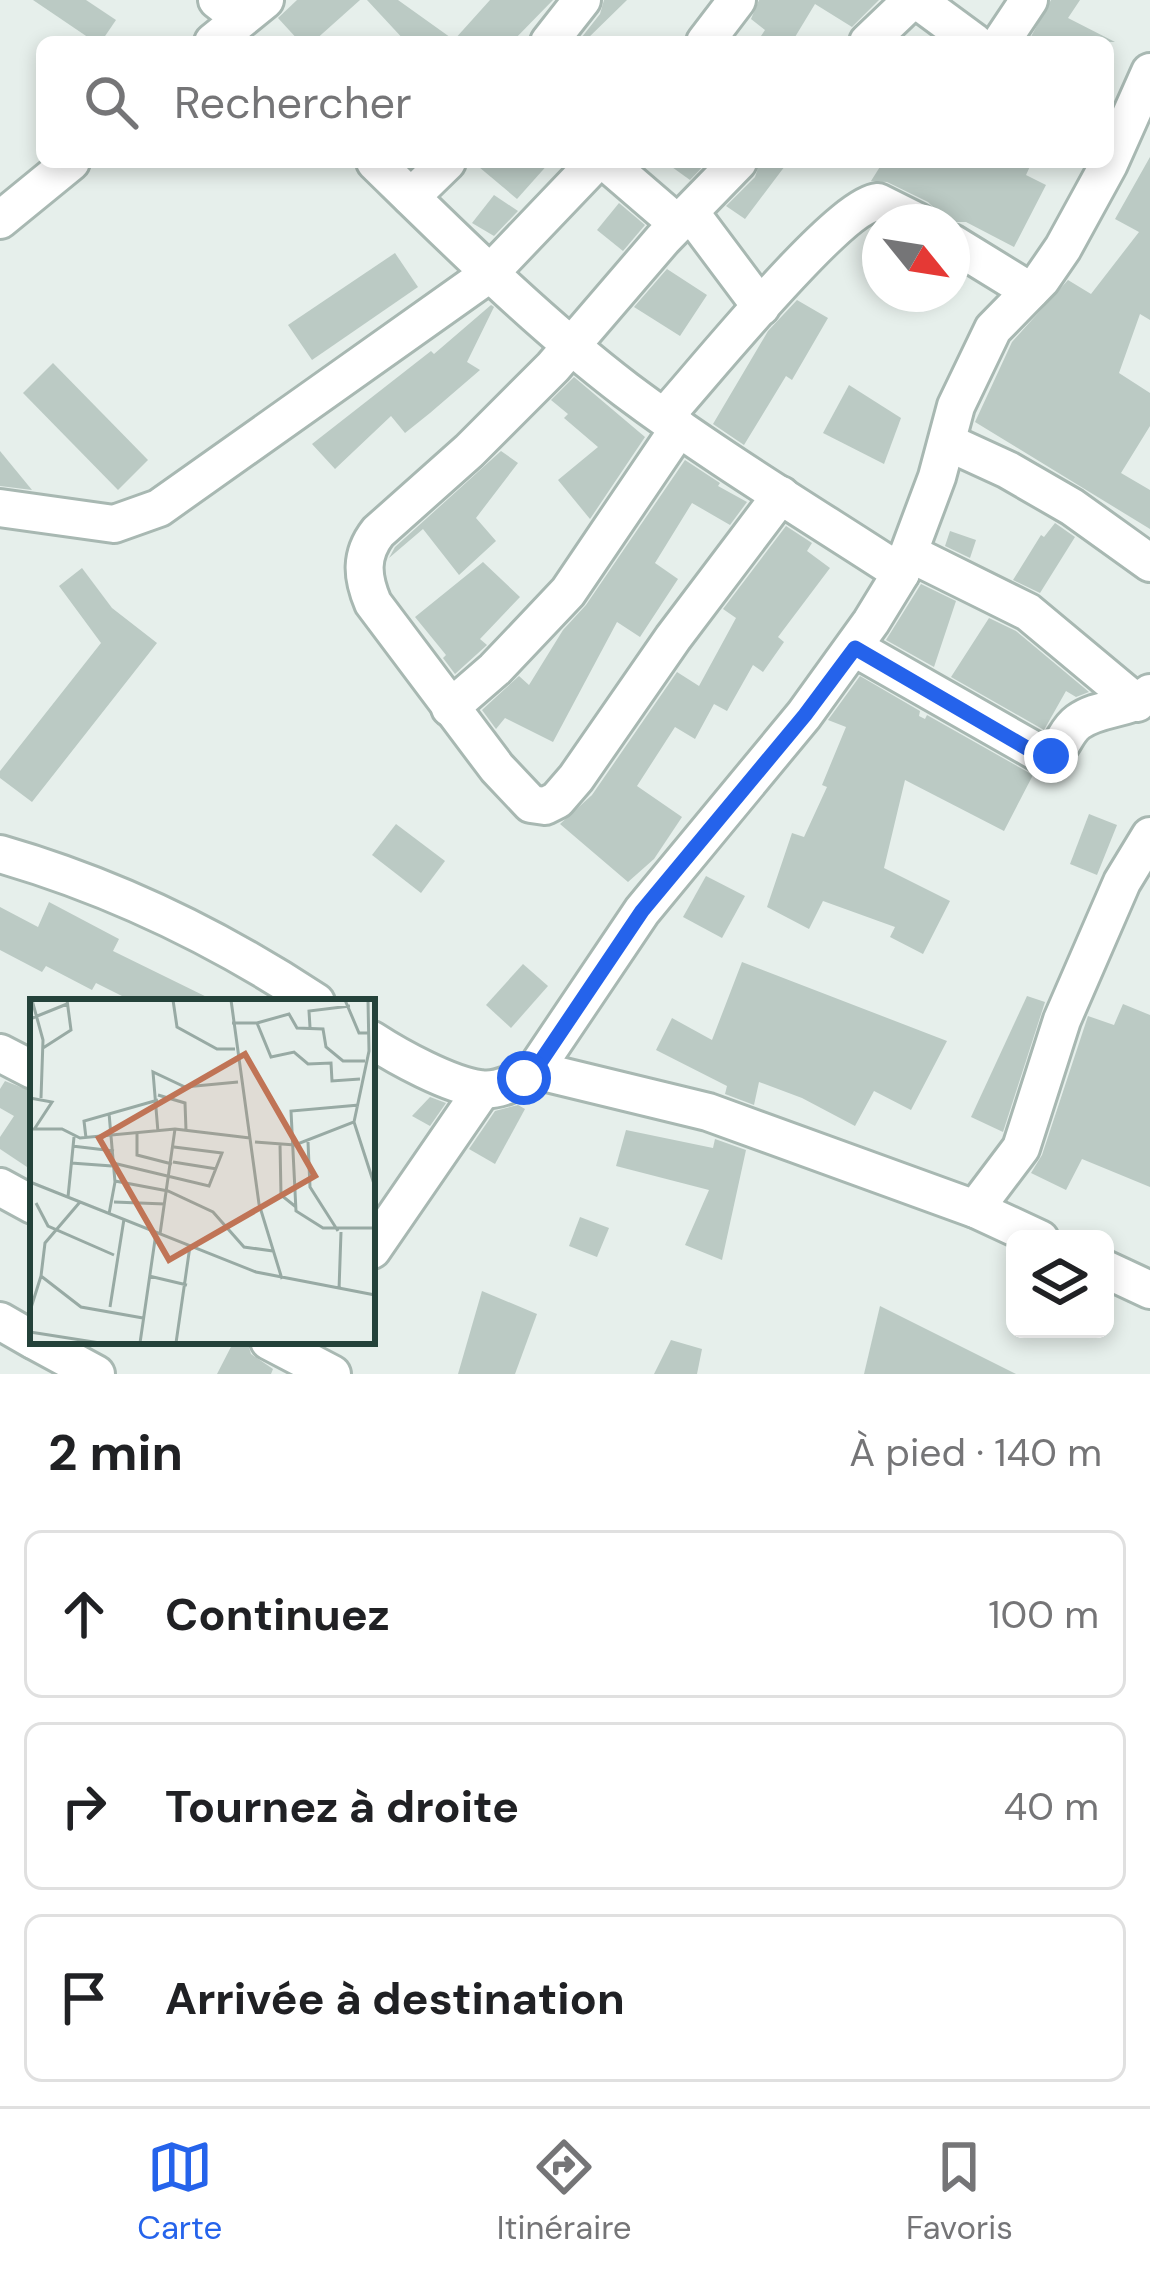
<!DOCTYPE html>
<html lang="fr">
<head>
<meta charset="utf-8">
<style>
  :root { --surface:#fff; --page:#f6f6f6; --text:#202124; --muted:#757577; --line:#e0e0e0; --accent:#2563eb }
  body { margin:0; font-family:"DM Sans",sans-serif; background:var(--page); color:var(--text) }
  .controls { position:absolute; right:36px; bottom:36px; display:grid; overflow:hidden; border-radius:18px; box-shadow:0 6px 18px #0003 }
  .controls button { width:108px; height:108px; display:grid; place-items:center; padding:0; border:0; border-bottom:3px solid var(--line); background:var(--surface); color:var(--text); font:60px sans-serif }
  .compass { position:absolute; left:862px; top:204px; width:108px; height:108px; border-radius:50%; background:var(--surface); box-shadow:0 6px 18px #0003; rotate:120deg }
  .stop { position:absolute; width:36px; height:36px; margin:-27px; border:9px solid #2563eb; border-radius:50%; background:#fff }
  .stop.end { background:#2563eb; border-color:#fff; box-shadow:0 3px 12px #0008 }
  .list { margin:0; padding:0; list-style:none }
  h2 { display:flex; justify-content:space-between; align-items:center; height:156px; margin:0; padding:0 48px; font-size:51px }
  h2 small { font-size:39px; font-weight:400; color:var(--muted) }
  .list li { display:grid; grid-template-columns:78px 1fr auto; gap:36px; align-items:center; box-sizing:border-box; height:168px; margin:0 24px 24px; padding:0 24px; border:3px solid var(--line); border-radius:18px }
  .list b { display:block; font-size:45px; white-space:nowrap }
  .list em { font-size:39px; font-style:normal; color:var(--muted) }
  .icon { flex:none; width:66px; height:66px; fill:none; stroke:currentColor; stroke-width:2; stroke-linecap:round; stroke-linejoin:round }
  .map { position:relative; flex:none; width:1150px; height:1374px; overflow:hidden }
  .search { position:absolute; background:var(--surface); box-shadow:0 6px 18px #0003; left:36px; right:36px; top:36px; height:132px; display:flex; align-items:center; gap:30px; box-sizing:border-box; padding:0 42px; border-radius:18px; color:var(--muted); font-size:45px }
  .sheet { height:732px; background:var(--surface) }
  nav { display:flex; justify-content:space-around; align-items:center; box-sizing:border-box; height:168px; border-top:3px solid var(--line); background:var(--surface); font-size:33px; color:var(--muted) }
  nav a { display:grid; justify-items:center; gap:6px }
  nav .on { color:var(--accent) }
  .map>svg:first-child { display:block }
  .building { fill:#bbcac4 }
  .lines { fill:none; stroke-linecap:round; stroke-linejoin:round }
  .minor-casing { stroke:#a8b8b2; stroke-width:42 }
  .tertiary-casing { stroke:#a8b8b2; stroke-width:42 }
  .minor { stroke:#fff; stroke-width:36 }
  .tertiary { stroke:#fff; stroke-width:36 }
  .route { stroke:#2563eb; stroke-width:15 }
  .inset-road { fill:none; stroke:#98aaa4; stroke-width:3 }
  .view { fill:#c07456; fill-opacity:0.15; stroke:#c07456; stroke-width:6 }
  .inset-edge { fill:none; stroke:#24423a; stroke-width:6 }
</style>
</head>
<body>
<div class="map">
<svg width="1150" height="1374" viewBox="0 0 1150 1374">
  <rect width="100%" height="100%" fill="#e6efeb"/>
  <g class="building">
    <polygon points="33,0 86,0 116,20 101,42 95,42"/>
    <polygon points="297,0 360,0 313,42 300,42 278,18"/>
    <polygon points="367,0 398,0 454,40 490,0 553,0 512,42 406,42"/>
    <polygon points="604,0 627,0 584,42 578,42 600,14"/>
    <polygon points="759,0 879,0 852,27 815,4 792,42 757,42 765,30 751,19"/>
    <polygon points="1051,0 1080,0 1068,18 1115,42 1028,42"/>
    <polygon points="1150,157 1150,320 1140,314 1119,373 1150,393 1150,426 1121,473 1150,490 1150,529 975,422 1012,342 1068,280 1091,294 1139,232 1115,219"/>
    <polygon points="473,162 550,162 517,199"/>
    <polygon points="665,162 707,162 690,180"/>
    <polygon points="760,162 788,162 745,219 726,206 755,177"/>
    <polygon points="883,162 1032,162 1026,175 1046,185 1014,247 966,222 940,222 937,211 928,202 887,182 871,181"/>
    <polygon points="494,195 518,211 494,236 472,223"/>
    <polygon points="619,203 645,225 623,251 597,230"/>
    <polygon points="395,253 418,287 312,360 288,325"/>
    <polygon points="673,262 667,269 707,295 680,336 634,307"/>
    <polygon points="797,300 828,318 792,380 786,376 744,445 713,424 768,331"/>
    <polygon points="491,305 494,307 467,362 480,370 430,413 405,433 391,416 335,469 312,444 431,351 434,354"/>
    <polygon points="53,363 148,460 118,490 23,393"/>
    <polygon points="574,377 645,437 590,519 558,480 598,447 564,418 568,414 551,400"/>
    <polygon points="849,385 901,418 884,464 823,433"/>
    <polygon points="0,451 32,490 0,486"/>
    <polygon points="501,451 518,463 476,518 496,541 459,575 423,529 389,558 395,547"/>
    <polygon points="685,460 720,483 718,486 747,502 730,525 692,503 655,563 678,579 640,637 617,622 553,742 505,718 496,729 482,710 519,676 529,685 563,630 586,605"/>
    <polygon points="1055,523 1075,537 1040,593 1013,580 1041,535 1044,537"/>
    <polygon points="786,526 812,543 807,551 830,568 778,637 784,642 763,672 753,665 727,711 714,704 695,739 675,727 637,786 682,817 654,859 628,882 560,824 592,795 677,672 699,686 736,618 723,609"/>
    <polygon points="950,531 976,540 970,558 945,546"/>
    <polygon points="483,562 520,597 480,639 487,645 455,674 443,658 446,655 415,617"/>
    <polygon points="82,568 112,608 157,643 32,802 0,778 0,771 101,643 59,586"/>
    <polygon points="921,584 956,601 934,667 886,640"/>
    <polygon points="989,618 1016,631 1089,692 1076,697 1066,691 1044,730 951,677"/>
    <polygon points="860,676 920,711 919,716 925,719 927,715 1033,775 1004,831 905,780 884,868 950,901 923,954 890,937 895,927 823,901 809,929 767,907 792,833 804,837 827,787 822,785 846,727 828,720"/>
    <polygon points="1089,814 1117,825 1097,875 1070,864"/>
    <polygon points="396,824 445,861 421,893 372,855"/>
    <polygon points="706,876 745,896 722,938 683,917"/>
    <polygon points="49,902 119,939 113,951 217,1002 134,1002 96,983 92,990 46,966 42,972 0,950 0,907 38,927"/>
    <polygon points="742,962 947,1041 911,1110 874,1091 855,1126 802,1098 759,1082 754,1105 725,1094 727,1086 656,1050 672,1018 712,1040"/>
    <polygon points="523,964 548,986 511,1028 486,1005"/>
    <polygon points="1027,996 1045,1002 1003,1132 971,1117"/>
    <polygon points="1123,1004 1150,1015 1150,1187 1082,1159 1066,1190 1031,1173 1042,1155 1088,1016 1114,1025"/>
    <polygon points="5,1081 33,1092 33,1171 0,1149 0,1137 14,1116 0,1108 0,1089"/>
    <polygon points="430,1097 446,1103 430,1126 412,1116"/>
    <polygon points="518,1105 525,1109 495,1164 469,1149 495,1111"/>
    <polygon points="626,1130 713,1148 715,1139 746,1150 722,1260 685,1245 709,1190 616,1166"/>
    <polygon points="580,1217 609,1228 597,1257 569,1246"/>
    <polygon points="482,1291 537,1314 515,1374 458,1374"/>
    <polygon points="880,1306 1016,1374 864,1374"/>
    <polygon points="671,1340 702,1349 697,1374 654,1374"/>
    <polygon points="234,1341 247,1341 251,1354 273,1369 271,1374 217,1374"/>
  </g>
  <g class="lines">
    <g class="minor-casing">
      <g id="minor">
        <polyline points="217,0 240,18"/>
        <polyline points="917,0 974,42"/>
        <polyline points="549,42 582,0"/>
        <polyline points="705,42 737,0"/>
        <polyline points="868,42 912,0"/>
        <polyline points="1001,42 1029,0"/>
        <path d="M375,162C456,241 536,321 626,390C714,456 809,513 901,573"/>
        <polyline points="606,162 678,224"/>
        <path d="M738,162L663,239L553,367L469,451L378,532C360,555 362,577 373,603L497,768L531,804L545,806L557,800L576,778L673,638L781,495"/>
        <polyline points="411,197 447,162"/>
        <polyline points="690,212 761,307"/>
        <polyline points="952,243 1030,291"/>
        <path d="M664,417C700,378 837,206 878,202L918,222"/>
        <polyline points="947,442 1008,470 1072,507 1150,563"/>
        <polyline points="0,508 114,524 159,508 489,274 596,162"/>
        <polyline points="909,553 1028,612 1137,703"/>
        <path d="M855,648L1046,757C1063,751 1064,732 1078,722C1100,706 1128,711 1150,693"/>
        <polyline points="450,708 495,669 568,592 679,428"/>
        <path d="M0,854C111,886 219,938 316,1002"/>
        <path d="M372,1040C398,1057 449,1085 480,1089C498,1092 521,1080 535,1070L642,911L804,715L871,622L901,573L937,477L956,406L993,329L1041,280L1063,248L1109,164L1150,72"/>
        <polyline points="0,1053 33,1070"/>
        <polyline points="535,1070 708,1112 975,1209 1040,1239"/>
        <polyline points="0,1187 33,1205"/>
        <polyline points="975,1209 1021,1148 1062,1020 1122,882 1150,836"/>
        <polyline points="372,1250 482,1090"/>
        <polyline points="1105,1269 1150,1290"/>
        <polyline points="0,1321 33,1340"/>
        <polyline points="35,1341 96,1374"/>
        <polyline points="269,1341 332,1374"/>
      </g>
    </g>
    <g class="tertiary-casing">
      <g id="tertiary">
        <polyline points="213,42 265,0"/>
        <polyline points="0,220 71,162"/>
      </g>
    </g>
    <use href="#minor" class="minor"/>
    <use href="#tertiary" class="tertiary"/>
  </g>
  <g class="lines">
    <polyline class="route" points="524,1078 535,1070 642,911 805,715 855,648 1037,754 1051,756"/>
  </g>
  <g transform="translate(30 999)">
    <rect width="345" height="345" fill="#e6efeb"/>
    <path class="inset-road" d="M2,1L13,41L11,99M143,1L147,28L187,50H205M201,1L229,205L252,280M315,1L329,34H338M0,20L37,5M202,24H227L241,58L264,53L278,65L301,64L302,82L330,80M227,24L259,15L267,29L293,30L296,48L313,62H335M280,28L279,12L320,7M13,49L41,31L37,1M128,96L155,104L156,131M0,99L22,103L5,129M329,106L261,112L266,212L293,229H345M79,114L85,183L79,215M324,123L345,188M0,130H32L50,139L145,130L220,139M128,133L123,73L155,88L208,83M107,134V156L142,165M56,139L54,122L128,101M225,143L265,146L324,123L339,52L338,1M278,143L280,188L308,232M250,145L251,196L266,208M42,147L84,152M143,163L187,170M41,164L82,167M83,164L179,187L192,154L144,148M85,182L138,192L183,213L214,248L243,252M0,183L226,273L345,296M38,198L44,138M50,203L15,244L11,277L51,308L113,319M84,203L135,205M6,204L18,227L84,256M130,235L145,130M119,277L157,286M309,291L311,233M80,308L94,220M0,312L11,277M0,333L70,344M110,344L126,234M146,344L160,247"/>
    <path class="view" d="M215,55L285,177L139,261L69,139Z"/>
    <rect width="345" height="345" class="inset-edge"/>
  </g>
</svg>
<div class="controls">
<button><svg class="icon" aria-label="layers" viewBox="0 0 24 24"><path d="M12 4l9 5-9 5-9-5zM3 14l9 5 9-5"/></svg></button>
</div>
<svg class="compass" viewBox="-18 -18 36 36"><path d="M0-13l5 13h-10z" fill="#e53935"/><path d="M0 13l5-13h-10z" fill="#757577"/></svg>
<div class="stop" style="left:524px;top:1078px"></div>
<div class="stop end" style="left:1051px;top:756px"></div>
<div class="search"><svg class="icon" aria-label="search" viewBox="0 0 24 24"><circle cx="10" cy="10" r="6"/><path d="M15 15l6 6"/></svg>Rechercher</div>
</div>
<section class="sheet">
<h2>2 min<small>À pied · 140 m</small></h2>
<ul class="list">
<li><svg class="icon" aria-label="ahead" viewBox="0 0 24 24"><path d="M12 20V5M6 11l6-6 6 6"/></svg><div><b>Continuez</b></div><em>100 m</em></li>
<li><svg class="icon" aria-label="right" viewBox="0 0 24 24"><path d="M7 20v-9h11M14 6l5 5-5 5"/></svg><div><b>Tournez à droite</b></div><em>40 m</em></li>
<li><svg class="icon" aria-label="arrive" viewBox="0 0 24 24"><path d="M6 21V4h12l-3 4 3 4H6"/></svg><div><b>Arrivée à destination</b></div></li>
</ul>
</section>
<nav>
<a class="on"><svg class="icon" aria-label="map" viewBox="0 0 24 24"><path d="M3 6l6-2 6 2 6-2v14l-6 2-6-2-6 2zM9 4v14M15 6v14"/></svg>Carte</a>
<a><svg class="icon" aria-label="directions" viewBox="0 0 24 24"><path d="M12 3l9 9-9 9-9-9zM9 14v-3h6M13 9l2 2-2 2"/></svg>Itinéraire</a>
<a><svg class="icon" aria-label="saved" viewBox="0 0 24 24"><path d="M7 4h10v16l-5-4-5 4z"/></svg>Favoris</a>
</nav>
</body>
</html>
